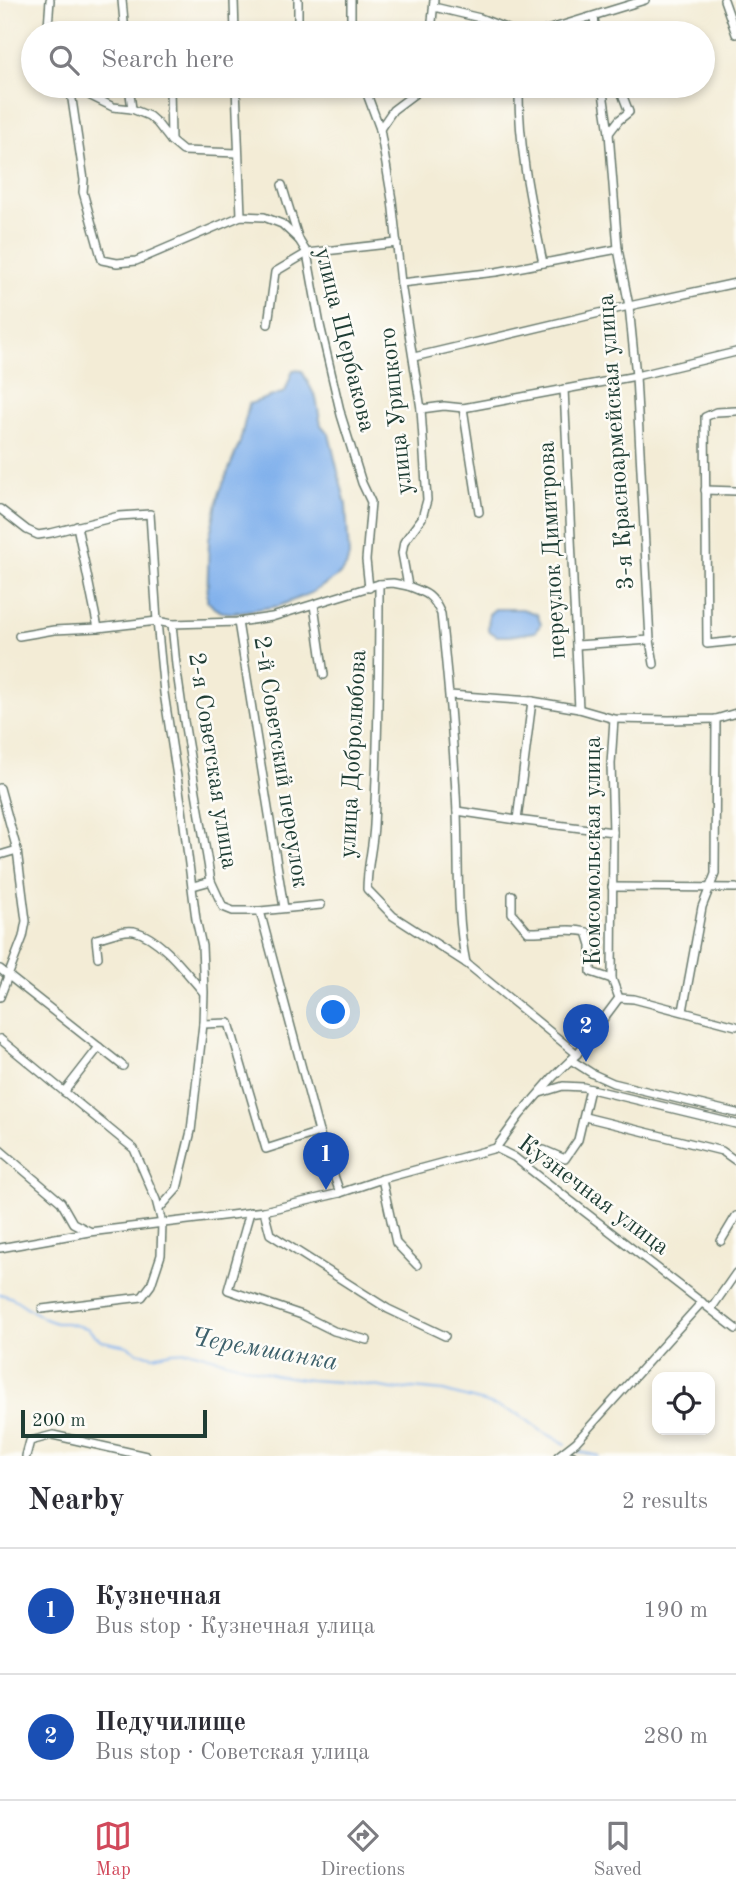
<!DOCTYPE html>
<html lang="en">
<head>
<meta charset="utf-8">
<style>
  :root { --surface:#fff; --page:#f2f2f3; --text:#2b2b33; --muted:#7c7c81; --line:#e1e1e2; --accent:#d1495b }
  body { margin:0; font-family:"Old Standard TT",serif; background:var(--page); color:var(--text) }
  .controls { position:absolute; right:21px; bottom:21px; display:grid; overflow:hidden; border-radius:14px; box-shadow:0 4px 10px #0003 }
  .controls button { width:63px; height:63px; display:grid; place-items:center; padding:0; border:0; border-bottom:2px solid var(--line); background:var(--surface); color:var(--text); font:35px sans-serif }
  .scale { position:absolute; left:21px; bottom:18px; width:186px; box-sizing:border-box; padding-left:7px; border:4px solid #1f3d34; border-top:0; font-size:19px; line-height:24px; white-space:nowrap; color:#1f3d34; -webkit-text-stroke:5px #fdfcf7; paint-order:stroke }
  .you { position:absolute; left:334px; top:1013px; width:24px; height:24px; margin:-18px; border:5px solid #fff; border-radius:50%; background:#1a73e8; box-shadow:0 0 0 10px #1a73e833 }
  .badge { display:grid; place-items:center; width:46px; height:46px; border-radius:50%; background:var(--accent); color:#fff; font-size:23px; font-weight:700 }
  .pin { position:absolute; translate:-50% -58px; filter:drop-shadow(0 2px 4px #0008) }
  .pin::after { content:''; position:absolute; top:37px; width:24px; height:21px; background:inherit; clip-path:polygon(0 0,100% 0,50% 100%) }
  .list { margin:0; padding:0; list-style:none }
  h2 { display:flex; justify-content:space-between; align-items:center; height:91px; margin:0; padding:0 28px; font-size:30px }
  h2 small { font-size:23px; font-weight:400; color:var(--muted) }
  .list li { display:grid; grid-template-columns:46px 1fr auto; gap:21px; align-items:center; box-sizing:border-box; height:126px; padding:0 28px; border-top:2px solid var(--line) }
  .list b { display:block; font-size:26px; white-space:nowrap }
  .list p { margin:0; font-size:23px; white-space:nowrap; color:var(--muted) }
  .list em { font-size:23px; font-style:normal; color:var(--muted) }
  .icon { flex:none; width:38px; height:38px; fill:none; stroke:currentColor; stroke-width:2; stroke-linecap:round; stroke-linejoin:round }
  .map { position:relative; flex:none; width:736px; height:1456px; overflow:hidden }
  .search { position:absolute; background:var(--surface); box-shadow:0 4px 10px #0003; left:21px; right:21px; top:21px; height:77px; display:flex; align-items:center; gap:18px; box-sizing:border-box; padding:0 24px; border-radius:38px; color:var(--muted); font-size:26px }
  .sheet { height:343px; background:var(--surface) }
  nav { display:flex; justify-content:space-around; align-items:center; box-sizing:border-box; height:98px; border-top:2px solid var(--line); background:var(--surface); font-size:19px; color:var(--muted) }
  nav a { display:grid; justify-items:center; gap:4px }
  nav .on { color:var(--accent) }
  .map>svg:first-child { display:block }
  .water { fill:#81b1ec; stroke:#507790; stroke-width:2 }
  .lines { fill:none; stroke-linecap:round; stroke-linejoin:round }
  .stream { stroke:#81b1ec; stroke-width:2 }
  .street-casing { stroke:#697a6d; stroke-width:10 }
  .street { stroke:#fff; stroke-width:7 }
  .labels { text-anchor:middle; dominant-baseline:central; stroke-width:5; stroke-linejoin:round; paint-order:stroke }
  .street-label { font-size:24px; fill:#1f3d34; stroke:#fdfcf7 }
  .water-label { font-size:26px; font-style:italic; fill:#3c606b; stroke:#fdfcf7 }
</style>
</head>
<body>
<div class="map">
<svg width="736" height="1456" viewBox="0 0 736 1456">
  <rect width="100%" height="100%" fill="#fdfcf7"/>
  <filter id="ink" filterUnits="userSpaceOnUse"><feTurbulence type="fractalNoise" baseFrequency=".0143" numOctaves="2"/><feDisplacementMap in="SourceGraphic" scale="14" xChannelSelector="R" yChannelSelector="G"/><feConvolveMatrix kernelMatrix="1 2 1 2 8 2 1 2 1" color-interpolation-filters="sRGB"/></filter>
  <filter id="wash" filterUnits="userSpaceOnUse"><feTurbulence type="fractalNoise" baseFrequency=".00686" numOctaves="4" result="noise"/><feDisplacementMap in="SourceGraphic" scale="28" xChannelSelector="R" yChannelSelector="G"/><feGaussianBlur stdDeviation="1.57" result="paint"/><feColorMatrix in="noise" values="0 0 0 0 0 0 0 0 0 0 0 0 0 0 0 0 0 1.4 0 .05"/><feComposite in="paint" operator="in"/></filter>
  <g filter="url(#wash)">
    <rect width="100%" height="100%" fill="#f3ecd6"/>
    <g class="water">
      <polygon points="293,370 302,371 316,398 321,425 329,434 346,505 349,556 346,567 337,577 311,593 279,606 232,613 222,612 214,608 207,600 209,539 219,494 240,442 249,404 285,392"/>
      <polygon points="495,609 522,609 537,614 541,624 535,632 509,636 497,636 488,630 489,614"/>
    </g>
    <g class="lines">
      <g class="stream">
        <polyline points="0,1294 13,1298 43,1318 56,1323 66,1323 87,1328 102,1341 127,1346 137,1352 153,1356 172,1352 191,1351 275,1375 310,1380 355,1383 399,1390 413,1388 443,1391 487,1403 520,1415 543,1432 566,1444"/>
        <polyline points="579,1452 599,1456"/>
      </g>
    </g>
  </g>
  <g filter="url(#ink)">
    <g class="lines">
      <g class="street-casing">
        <g id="street">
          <polyline points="122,0 125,33"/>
          <polyline points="234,0 235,33"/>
          <polyline points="724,0 736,34"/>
          <polyline points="434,7 480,18 515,32 528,33"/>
          <polyline points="594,17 596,33"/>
          <polyline points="44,33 48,27 50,0"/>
          <polyline points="298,33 298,0"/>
          <polyline points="351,33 351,0"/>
          <polyline points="431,33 434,0"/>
          <polyline points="537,33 645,0"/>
          <polyline points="33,50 33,51"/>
          <polyline points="70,86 84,180 83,192 102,260 117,263 136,261 241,216 264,217 282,224 299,240"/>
          <polyline points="80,86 91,96 113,107 132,109 149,116 157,123 171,141 183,151 238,153"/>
          <polyline points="129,86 132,109"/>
          <polyline points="170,86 171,141"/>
          <polyline points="236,86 241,216"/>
          <path d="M364,86L380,129L392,200L401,283L421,409L427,500L422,518L404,542L402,553L408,586C427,593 433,595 441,614C448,680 454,746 457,813C459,862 456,914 466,963"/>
          <path d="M519,86C518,146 531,204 543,263"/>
          <polyline points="380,129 393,110 425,86"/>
          <polyline points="609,133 619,120 629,112 619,86"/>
          <polyline points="282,185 299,240 307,253 320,325 341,415 362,483 371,502 366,560 369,588"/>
          <polyline points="401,283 496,272 618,249"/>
          <polyline points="268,324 275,272 307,253 397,243"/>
          <polyline points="414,357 629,306 736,283"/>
          <polyline points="564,389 579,709"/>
          <polyline points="463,408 479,512"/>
          <polyline points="421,409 444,406 463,408 636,376 736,352"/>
          <polyline points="736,411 716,412 705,417 707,644 736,641"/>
          <polyline points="705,490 736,491"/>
          <polyline points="0,509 27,530 38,535 51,533 119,516 150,514 157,621 164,693 182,809 196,919 202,946 204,992 203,1024 191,1131 177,1189 159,1209"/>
          <polyline points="77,526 98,628"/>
          <path d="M379,584C379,665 378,745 374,825C373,847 367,867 367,889L393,916L466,963L577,1054"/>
          <polyline points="314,605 324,675"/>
          <polyline points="238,622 284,908"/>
          <polyline points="172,624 176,665 184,721 211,881 223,907 233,911 260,911 319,1132 340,1193"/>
          <polyline points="19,636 54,630 98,628 157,621 172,624 238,622 272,617 379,584 393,583 408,586"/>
          <polyline points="650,640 654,664"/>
          <polyline points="577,645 650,640 636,376 629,306 618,249 609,133 602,86"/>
          <polyline points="450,695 532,701 579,709 614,719 669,720 716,719 736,713"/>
          <polyline points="0,788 17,850 26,921 23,937 0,997"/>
          <polyline points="457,811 517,820 613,832"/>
          <polyline points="517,820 532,701"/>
          <polyline points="0,855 17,850"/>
          <polyline points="193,886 211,881"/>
          <polyline points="612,887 736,888"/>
          <path d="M512,895V913L528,932C548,933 567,927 587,932L591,945V972L612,979"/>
          <polyline points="260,911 321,905"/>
          <path d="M98,957L96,939C107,936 123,929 134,931C160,937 186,972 203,992"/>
          <polyline points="0,969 123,1066"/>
          <polyline points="619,998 634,999 736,1026"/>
          <polyline points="683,1011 702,907 715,874 716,719"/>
          <polyline points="203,1024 229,1023 266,1149 319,1132"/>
          <polyline points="0,1039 134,1149 156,1200 162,1223 161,1255 151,1285 142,1297 42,1309"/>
          <polyline points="571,1060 593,1074 613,1083 736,1113"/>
          <polyline points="64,1092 99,1047"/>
          <polyline points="540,1093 563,1086 583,1087 736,1124"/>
          <polyline points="585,1117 722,1151 736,1161"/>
          <polyline points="496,1148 520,1115 553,1077 577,1054 619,998 612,979 613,832 611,764 614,719"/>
          <polyline points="0,1150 61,1202 73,1223 89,1231"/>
          <polyline points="525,1166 544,1150 565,1159 578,1140 590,1089"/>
          <polyline points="382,1179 396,1243 417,1265"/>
          <polyline points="264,1211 270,1234 388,1309 445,1336"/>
          <polyline points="250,1212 228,1290 302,1315 334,1331 367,1340"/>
          <polyline points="721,1241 736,1216"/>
          <polyline points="0,1248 89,1232 264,1211 340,1193 382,1179 496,1148 514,1157 736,1329"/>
          <polyline points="711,1309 736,1273"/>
          <polyline points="563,1454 573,1456"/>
          <polyline points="26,1456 30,1441 53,1435 146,1456"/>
          <polyline points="558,1456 576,1442 702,1302"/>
        </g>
      </g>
      <use href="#street" class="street"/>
    </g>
  </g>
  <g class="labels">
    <g class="street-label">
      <text transform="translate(344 340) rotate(76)">улица Щербакова</text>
      <text transform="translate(397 411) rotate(-96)">улица Урицкого</text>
      <text transform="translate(617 442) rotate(-94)">3-я Красноармейская улица</text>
      <text transform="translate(553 550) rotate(-93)">переулок Димитрова</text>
      <text transform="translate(354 754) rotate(-87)">улица Добролюбова</text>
      <text transform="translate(212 761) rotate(81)">2-я Советская улица</text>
      <text transform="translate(280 762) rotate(81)">2-й Советский переулок</text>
      <text transform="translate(594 851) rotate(-90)">Комсомольская улица</text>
      <text transform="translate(593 1196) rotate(37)">Кузнечная улица</text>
    </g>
    <g class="water-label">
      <text transform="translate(264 1350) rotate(10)">Черемшанка</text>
    </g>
  </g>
</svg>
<div class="controls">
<button><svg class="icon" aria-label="locate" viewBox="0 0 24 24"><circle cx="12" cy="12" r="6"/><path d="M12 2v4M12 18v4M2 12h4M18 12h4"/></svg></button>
</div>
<div class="scale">200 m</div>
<div class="you"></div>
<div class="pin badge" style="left:326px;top:1190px;background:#1a4fb4">1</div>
<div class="pin badge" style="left:586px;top:1062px;background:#1a4fb4">2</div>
<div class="search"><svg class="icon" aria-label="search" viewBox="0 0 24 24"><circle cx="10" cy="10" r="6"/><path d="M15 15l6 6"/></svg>Search here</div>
</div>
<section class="sheet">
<h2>Nearby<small>2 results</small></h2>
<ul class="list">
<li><span class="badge" style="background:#1a4fb4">1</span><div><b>Кузнечная</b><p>Bus stop · Кузнечная улица</p></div><em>190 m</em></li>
<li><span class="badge" style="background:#1a4fb4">2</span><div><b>Педучилище</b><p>Bus stop · Советская улица</p></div><em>280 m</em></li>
</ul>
</section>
<nav>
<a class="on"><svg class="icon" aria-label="map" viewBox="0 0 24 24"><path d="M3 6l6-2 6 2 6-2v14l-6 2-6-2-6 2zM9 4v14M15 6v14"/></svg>Map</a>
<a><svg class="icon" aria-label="directions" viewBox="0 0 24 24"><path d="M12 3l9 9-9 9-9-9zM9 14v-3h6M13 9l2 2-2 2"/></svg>Directions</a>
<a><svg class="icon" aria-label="saved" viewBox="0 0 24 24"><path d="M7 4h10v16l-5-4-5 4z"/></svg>Saved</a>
</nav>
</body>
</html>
